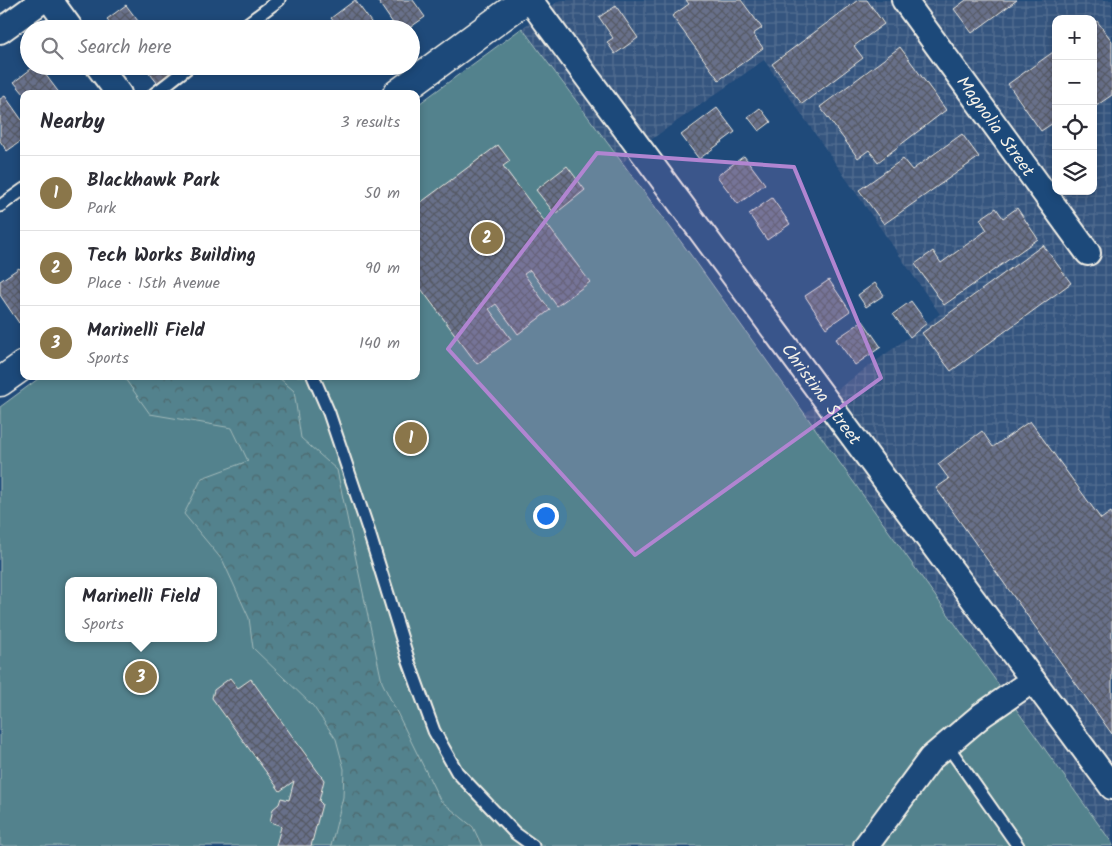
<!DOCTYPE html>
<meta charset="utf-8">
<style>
:root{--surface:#fff;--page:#f7f7f7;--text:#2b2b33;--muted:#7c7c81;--line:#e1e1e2;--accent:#8a764a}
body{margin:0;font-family:Kalam,sans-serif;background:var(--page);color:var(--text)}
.controls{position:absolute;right:15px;top:15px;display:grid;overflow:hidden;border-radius:10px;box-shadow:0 2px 8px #0003}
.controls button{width:45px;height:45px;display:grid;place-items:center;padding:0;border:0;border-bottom:1px solid var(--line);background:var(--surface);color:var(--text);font:25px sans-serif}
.you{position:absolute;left:545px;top:515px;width:18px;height:18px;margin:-12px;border:4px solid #fff;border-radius:50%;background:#1a73e8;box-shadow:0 0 0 8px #1a73e833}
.badge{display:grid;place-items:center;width:32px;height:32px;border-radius:50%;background:var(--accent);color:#fff;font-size:16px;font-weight:700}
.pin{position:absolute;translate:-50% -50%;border:2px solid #fff;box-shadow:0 1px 5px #0006}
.popup{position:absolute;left:65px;top:577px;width:152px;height:65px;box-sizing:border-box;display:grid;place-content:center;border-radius:10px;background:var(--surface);filter:drop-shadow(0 1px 4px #0005);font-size:16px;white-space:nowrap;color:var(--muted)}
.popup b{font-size:19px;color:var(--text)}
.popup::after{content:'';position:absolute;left:50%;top:100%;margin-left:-10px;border:10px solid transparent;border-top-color:var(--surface)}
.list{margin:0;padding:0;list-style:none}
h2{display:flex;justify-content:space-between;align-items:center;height:65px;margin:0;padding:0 20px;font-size:21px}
h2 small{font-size:16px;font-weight:400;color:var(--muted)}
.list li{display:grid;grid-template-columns:32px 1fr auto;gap:15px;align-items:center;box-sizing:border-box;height:75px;padding:0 20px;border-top:1px solid var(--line)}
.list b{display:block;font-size:19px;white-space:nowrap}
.list p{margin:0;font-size:16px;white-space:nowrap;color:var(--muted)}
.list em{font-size:16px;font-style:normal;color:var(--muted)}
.icon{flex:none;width:28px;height:28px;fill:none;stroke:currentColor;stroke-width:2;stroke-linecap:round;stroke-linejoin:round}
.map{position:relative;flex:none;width:1112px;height:846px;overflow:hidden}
.search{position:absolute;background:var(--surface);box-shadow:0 2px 8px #0003;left:20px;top:20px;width:400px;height:55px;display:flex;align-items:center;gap:12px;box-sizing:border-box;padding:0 18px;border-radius:28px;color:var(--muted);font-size:19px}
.panel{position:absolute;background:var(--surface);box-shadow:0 2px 8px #0003;left:20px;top:90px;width:400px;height:290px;border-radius:10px}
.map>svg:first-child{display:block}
.industrial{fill:url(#industrial-grid);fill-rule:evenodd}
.green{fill:#52828d;stroke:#a3baba;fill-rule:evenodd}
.forest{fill:url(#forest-crowns);stroke:#a3baba}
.building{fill:url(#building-cross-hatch);stroke:#f4f1e8}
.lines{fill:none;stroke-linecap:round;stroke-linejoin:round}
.service-casing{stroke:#f4f1e8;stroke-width:15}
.minor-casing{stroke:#f4f1e8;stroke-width:28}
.secondary-casing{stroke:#f4f1e8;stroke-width:31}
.service{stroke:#1f4a7a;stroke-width:11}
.minor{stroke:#1f4a7a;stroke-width:24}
.secondary{stroke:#1f4a7a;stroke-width:28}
.marked{fill:#b185d1;fill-opacity:0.2;stroke:#b185d1;stroke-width:4;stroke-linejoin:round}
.labels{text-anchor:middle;stroke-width:5;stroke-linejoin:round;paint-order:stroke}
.street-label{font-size:18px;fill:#f4f1e8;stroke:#1f4a7a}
</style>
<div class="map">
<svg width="1112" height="846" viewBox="0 0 1112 846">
<defs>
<pattern id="industrial-grid" width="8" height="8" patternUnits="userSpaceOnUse" patternTransform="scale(1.25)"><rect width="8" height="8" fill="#35557f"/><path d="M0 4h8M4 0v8" fill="none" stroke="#536e91"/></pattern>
<pattern id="forest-crowns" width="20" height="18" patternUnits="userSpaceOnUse" patternTransform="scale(1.25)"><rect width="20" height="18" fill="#52828d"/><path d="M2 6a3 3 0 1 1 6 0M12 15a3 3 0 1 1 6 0" fill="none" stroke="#4e686d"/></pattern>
<pattern id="building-cross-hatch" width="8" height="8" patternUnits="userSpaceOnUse" patternTransform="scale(1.25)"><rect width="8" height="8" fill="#686f8a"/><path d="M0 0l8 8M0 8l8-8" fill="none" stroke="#575a65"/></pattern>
</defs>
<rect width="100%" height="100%" fill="#1f4a7a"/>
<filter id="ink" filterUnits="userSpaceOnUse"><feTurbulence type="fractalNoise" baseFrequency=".02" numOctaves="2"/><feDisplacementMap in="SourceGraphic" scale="10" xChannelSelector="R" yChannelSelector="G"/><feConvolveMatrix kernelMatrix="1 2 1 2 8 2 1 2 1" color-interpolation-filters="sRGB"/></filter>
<g filter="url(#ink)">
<path class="industrial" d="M560 0H1112V843L804 414 940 314 764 60 649 141 623 162 696 262 522 28ZM1056 19H1093V191H1056Z"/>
<path class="green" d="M522 28 696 262 1112 843V846H0V407L42 376H416V106ZM68 581H214V638H68Z"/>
<path class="forest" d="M123 376H277L294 391 301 438 337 470 382 682 440 800 473 827 482 846H331L343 797 344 769 336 739 313 706 253 648 249 618 223 561 184 514 202 478 248 461 232 428 150 414Z"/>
<g class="building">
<path d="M355 0 376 29H339L331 18Z"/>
<path d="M377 0H413L425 17 408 29H397Z"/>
<path d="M686 0H741L762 28 753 34 763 48 719 80 672 16 689 4Z"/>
<path d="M858 0H867L884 24 854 46 863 58 802 104 772 64Z"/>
<path d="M966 0H1017L972 33 954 9Z"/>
<path d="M126 5 144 29H115L107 19Z"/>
<path d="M616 6 638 38 615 54 607 42 613 38 599 17Z"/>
<path d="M1097 21 1112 41V95L1093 108V24Z"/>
<path d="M900 47 946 110 878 162 869 150 858 158 820 107Z"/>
<path d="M1056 50V121L1041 131 1008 84Z"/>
<path d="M35 66H39L60 94H24L14 82Z"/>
<path d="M144 66H173L176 70 158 84Z"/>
<path d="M5 96 24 123V139L7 151 0 141V99Z"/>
<path d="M717 108 735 132 699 159 681 135Z"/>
<path d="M760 108 771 122 759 131 748 117Z"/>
<path d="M962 134 979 157 884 224 859 190 903 159 912 170Z"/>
<path d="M498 145 510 161 503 166 590 282 557 306 530 270 524 274 550 310 518 334 496 304 489 309 511 339 477 364 416 282V206Z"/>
<path d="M744 156 765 184 738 204 717 176Z"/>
<path d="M567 166 585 190 555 214 536 190Z"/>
<path d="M772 198 790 224 767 240 749 214Z"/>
<path d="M996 208 1003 218 1017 208 1038 239 944 305 915 264 933 251 941 263 987 230 980 219Z"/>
<path d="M1043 245 1071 283 951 371 922 333Z"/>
<path d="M19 268 24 274V319L19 323 0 295V281Z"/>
<path d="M829 280 850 311 826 328 805 296Z"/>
<path d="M875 283 884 295 866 307 858 295Z"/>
<path d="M911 301 927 323 910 337 893 314Z"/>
<path d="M863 321 881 347 855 365 836 339Z"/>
<path d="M1030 421 1101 519 1111 512 1112 514V734L936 488 949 479 938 464 982 431 993 447Z"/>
<path d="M230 678 238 688 251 679 324 780 319 801 322 804 311 846H276L281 827 279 825 270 822 273 809 279 804 281 798 289 800 294 781 280 791 212 698 214 690Z"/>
</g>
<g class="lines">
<g class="service-casing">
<g id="service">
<path d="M240 29 279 0"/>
<path d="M154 94 190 66"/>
<path d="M0 206 24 189"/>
<path d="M313 376 329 413 367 526 409 662 434 731 457 772 515 833 533 846"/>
<path d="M947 745 1018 846"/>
</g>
</g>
<g class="minor-casing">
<g id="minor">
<path d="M50 0 71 29"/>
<path id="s1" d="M530 0 1112 787"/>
<path id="s2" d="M904 0 1088 253"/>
<path d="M0 31 43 0"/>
<path d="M98 66 119 94"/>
<path d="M866 846 931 758 982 715 1033 680"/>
</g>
</g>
<g class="secondary-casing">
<g id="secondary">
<path d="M397 94 525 0"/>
<path d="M0 382 24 365"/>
</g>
</g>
<use href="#service" class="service"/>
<use href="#minor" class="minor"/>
<use href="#secondary" class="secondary"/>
</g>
</g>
<path class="marked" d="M597 153 794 167 881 378 635 555 448 349Z"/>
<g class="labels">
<g class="street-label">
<text dy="6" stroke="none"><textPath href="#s2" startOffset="156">Magnolia Street</textPath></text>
<text dy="6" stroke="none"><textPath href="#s1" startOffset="490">Christina Street</textPath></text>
</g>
</g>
</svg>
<div class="controls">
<button>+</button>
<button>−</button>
<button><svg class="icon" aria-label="locate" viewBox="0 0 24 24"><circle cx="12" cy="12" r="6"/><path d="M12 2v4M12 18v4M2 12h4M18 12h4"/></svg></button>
<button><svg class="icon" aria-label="layers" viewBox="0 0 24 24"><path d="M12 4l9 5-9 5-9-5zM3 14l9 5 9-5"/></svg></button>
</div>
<div class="you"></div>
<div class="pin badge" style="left:411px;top:438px">1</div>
<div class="pin badge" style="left:487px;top:238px">2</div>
<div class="pin badge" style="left:141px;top:677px">3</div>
<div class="popup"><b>Marinelli Field</b>Sports</div>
<div class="search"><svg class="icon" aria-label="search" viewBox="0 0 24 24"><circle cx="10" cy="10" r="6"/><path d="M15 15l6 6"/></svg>Search here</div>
<section class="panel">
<h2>Nearby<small>3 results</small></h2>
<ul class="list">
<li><span class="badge">1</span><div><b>Blackhawk Park</b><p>Park</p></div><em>50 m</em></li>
<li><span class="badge">2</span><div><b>Tech Works Building</b><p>Place · 15th Avenue</p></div><em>90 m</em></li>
<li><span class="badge">3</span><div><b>Marinelli Field</b><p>Sports</p></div><em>140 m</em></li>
</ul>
</section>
</div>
